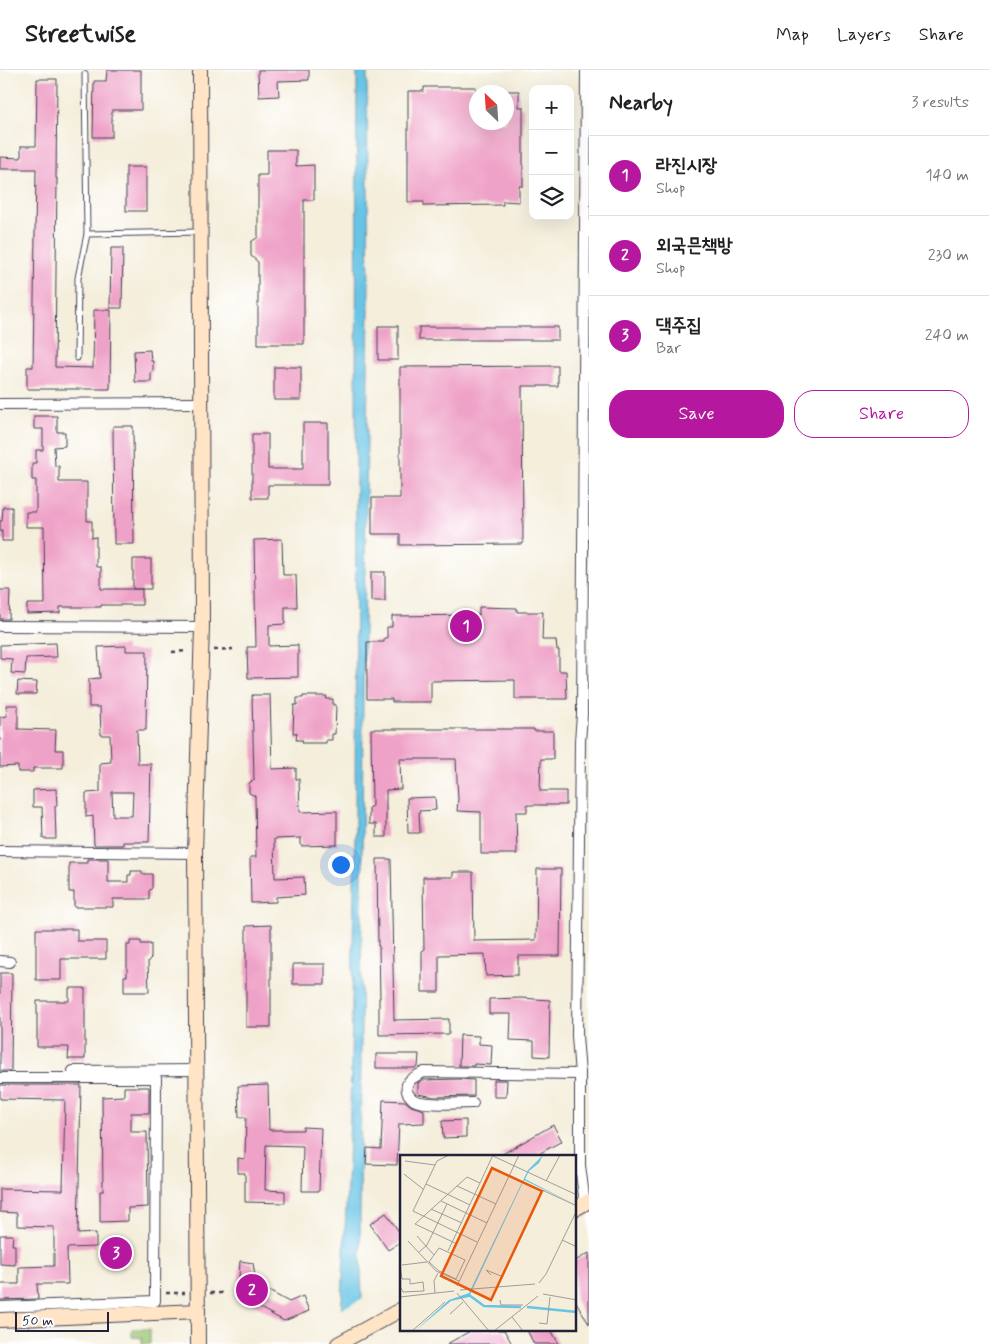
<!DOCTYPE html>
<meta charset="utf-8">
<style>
:root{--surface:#fff;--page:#f6f6f6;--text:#202124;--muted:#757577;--line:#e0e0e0;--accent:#b5179e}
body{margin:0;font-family:Mynerve,"Poor Story",sans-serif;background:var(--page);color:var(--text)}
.controls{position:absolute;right:15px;top:15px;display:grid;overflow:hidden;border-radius:10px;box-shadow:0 5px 20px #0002}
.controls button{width:45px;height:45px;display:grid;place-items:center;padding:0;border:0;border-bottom:1px solid var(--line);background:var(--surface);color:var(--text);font:25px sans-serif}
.compass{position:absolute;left:469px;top:15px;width:45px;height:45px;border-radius:50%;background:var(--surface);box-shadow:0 5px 20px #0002;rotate:335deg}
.scale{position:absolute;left:15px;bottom:12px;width:94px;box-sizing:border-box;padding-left:5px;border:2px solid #22223b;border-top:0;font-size:14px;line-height:18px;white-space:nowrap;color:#22223b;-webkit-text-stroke:4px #fff;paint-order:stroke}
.you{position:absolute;left:340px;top:794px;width:18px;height:18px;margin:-12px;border:4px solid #fff;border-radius:50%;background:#1a73e8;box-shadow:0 0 0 8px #1a73e833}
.badge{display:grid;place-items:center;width:32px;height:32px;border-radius:50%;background:var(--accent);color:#fff;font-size:16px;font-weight:700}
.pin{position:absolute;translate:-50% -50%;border:2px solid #fff;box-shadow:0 1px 5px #0006}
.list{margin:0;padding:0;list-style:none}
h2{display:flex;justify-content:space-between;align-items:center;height:65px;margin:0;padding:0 20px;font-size:21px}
h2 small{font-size:16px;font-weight:400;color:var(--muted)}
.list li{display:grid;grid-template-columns:32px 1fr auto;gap:15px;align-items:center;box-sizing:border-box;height:80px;padding:0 20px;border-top:1px solid var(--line)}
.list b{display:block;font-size:19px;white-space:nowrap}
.list p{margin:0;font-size:16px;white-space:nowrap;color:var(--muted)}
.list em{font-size:16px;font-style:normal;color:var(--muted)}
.actions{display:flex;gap:10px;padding:15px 20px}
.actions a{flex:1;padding:11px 0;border:1px solid var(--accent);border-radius:20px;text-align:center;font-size:18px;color:var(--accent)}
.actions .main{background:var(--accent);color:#fff}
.icon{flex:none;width:28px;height:28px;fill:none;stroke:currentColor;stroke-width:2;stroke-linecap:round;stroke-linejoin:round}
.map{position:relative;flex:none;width:589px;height:1274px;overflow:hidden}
header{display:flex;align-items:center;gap:30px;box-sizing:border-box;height:70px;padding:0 25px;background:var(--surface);border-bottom:1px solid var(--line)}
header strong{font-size:24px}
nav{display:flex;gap:28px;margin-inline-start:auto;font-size:18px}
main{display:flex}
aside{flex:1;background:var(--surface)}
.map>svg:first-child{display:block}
.green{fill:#9bc673;stroke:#5e7457}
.water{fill:#67c4e5;stroke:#447390}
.pier{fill:#f4eedb}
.building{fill:#efa2c7;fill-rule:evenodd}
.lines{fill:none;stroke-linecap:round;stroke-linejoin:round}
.lane-casing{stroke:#424153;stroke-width:7}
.street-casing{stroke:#424153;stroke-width:12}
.secondary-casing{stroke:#424153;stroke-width:16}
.path{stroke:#424153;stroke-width:2.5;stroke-dasharray:4 4;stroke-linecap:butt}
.lane{stroke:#fff;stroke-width:5}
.street{stroke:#fff;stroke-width:10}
.secondary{stroke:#ffe4c6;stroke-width:14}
.inset-river{fill:none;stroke:#67c4e5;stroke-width:2.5}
.inset-road{fill:none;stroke:#a09c9b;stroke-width:1}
.view{fill:#e8590c;fill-opacity:0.15;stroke:#e8590c;stroke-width:2.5}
.inset-edge{fill:none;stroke:#22223b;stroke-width:2.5}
</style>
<header>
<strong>Streetwise</strong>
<nav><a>Map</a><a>Layers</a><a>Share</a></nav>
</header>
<main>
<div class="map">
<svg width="589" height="1274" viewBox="0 0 589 1274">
<rect width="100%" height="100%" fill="#fff"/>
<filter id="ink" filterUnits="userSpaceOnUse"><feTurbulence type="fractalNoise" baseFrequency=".02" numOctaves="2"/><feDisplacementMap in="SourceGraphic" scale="10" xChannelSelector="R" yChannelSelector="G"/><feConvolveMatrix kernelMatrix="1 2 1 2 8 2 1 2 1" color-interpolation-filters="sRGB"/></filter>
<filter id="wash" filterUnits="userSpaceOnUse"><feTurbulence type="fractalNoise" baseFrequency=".0096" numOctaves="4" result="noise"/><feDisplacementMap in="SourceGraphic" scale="20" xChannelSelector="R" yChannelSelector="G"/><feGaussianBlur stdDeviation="1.12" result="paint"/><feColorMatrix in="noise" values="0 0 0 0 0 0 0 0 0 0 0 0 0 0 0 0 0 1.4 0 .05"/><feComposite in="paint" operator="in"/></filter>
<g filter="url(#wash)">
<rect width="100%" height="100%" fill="#f4eedb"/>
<path class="green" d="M132 1259H150V1274H142V1268L132 1267Z"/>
<path class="water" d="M357 0H367L369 237 363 625 360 1151 362 1230 340 1274 350 1047 355 766Z"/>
<path class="pier" d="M364 1228 362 1274H337L339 1240Z"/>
<g id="blocks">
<g class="building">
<path d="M107 0H141V40H112V67H93L94 11H106Z"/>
<path d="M258 0H309V10L278 11 279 26 259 27Z"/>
<path d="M37 9H57L56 108H57L55 297 93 298 94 240H111L110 319H27V297H33L36 99H0V87L21 88V76H36Z"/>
<path d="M424 17H476V52H506V21H519V37H523V116H519V132L503 131V135L424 136V132H408V21H424Z"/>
<path d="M267 80H296V96L314 95V130H304V274H258V192L251 186V172L258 167V105H267Z"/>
<rect x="126" y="97" width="20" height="44"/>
<path d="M111 178H123L122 238H110Z"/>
<rect x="378" y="256" width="20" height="34"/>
<rect x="419" y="257" width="139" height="13"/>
<path d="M150 280 151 291H153V302H151V312H135L134 281Z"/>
<path d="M558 296V316H522L523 474 400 475V464H372V428H400V297Z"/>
<rect x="274" y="297" width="27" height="33"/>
<path d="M34 346H57V362H65V376L54 377 55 396H59V412H87V451H92V468L96 467V497H101V519H133V489H151V519H133H142V535H101V537H60V543L27 544V534H45L44 457H26V442H36V410H32V393H36V380H43V359H34Z"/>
<path d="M303 353H328V415H268V428H252V364H268V399H303Z"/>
<path d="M113 356H133L134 474H114Z"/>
<path d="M3 437H12V471H2V461H0V451H2Z"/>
<path d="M282 469 283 505H296L297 537H285V554L269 555V576L298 575V607L248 608 247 577H256L254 470Z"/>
<rect x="371" y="502" width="14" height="29"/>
<path d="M0 520H10L9 549H0Z"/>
<path d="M479 537 517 538V542H543L542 570H556L557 580H559V601H566L567 629H515V610L431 611V632H392V629H367V572H384V568H387V557H392V546L479 545Z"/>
<path d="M56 573 57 587 26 588 25 604 11 603 12 589 0 588V575Z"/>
<path d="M126 576V581H147L146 660H137L138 694H151L149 772H123V775H94L93 746 86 747V723L100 722V693L111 692 110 665H101L100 637H89V609L100 608 98 577ZM112 722H133L132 746H113Z"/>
<path d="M18 611 37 612 36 624H17Z"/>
<path d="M252 625H270L272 699 296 698V709H299L300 742 337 741V775L301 776V768L274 769 275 808 304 807 305 825 276 827V832L251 833 250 787H256L255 726 249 723V713L254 710Z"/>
<path d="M303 626H327L326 629H333V635H336L335 664H332V670H326V673H302L303 670H296L297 663H293L294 635H297V628H303Z"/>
<path d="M6 635H18V659L56 660 55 680H63V698H33V702H18V696L0 697V647L7 646Z"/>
<path d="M371 659H534V661H553V689H541L540 721H566V735H527V742H516L517 784H481V742L457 741 458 729 456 689H400L401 719 386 720V767H376V754H369V737H372Z"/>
<path d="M56 719 57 736H55L56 769H43L42 737H33V720Z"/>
<path d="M435 727 436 740 419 741 420 763H408L407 728Z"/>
<path d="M87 789H108V812H128V805H131V801H142V804H152V818L149 821V829H113V837H74V822H69V793H87Z"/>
<path d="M377 789H391L394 950 449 949V964L379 965V928H380L379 876H378Z"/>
<path d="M537 799H561L560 886H518V905L486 906 485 884 439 885V922H422V880H424L423 807H453V802H473L474 871 536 870Z"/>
<path d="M271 855V957H246V856Z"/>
<path d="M36 859H77V871H106V889H61V910H36Z"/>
<path d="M130 871H141V874H151V888L148 891 149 922H124V906H127V875H130Z"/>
<rect x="293" y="894" width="32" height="20"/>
<path d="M0 903H12L11 1001H0Z"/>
<path d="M69 918H85V989H68L69 977H37V931H69Z"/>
<path d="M521 928 550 930 549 987 534 986V971L510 970 511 944H489V929Z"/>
<path d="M460 965 479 966V974L492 975 491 995 474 994V996H459Z"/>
<path d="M376 984H419L418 997 416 998H376Z"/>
<path d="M459 1009 474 1010V1026L434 1027 418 1024V1013L423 1010Z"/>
<path d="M494 1010H507L506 1027H494Z"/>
<path d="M0 1015H81L78 1164 96 1163V1177L67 1178 68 1214H37L38 1229 0 1230V1214H19V1197L54 1196V1157L17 1156V1143L0 1142V1119L63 1120 65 1030 0 1029Z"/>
<path d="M268 1015 269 1060H303V1057L321 1058 319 1121H302L303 1076 266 1075 265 1120 285 1121V1133L245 1132V1103H238V1088L245 1089 246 1047H239L238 1016Z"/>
<path d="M124 1017H149V1043H131V1062H147L148 1137 128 1138V1151L100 1152V1121H103L102 1027 124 1026Z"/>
<path d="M383 1030 405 1031 411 1036 424 1040V1053L399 1054 397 1095 366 1094 367 1078 381 1079Z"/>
<path d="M466 1050V1067L443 1068 442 1051Z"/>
<path d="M553 1055 562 1071 535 1086H499Z"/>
<path d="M386 1143 402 1166V1171L388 1180 370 1154Z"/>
<path d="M0 1165H13L12 1175H15V1195L0 1194Z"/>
<path d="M109 1170 125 1171 124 1197 108 1196Z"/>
<path d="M589 1183V1254L575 1230V1191Z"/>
<path d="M240 1191 253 1193 256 1214 289 1232 303 1226 309 1241 284 1251 238 1226Z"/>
<path d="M472 1260H504L512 1274H447Z"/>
<path d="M527 1260H551L559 1274H534Z"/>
</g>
</g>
</g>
<g filter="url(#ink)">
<use href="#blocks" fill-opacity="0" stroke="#424153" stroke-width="1"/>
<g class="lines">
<g class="lane-casing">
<g id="lane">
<path d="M85 4 87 164"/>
<path d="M77 288 78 208 87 164 200 162"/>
</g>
</g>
<g class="street-casing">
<g id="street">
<path d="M0 334 201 333"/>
<path d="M0 556 202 557"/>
<path d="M0 781 195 783"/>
<path d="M0 891 10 892"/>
<path d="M73 1001 197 1000"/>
<path d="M0 1008H156L155 1231 0 1237"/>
<path d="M473 1033C459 1033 425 1036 414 1030 411 1028 407 1023 407 1021 404 1010 417 1006 424 1002L580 1004"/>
<path d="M585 1134 580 1095V1004L577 966 580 671 582 645 586 0"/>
</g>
</g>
<g class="secondary-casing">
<g id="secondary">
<path d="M575 1139 589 1131"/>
<path d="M0 1250 198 1241"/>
<path d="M198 1274 195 783 202 557 200 0"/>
<path d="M338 1274 402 1239"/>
</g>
</g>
<g class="path">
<path d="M214 580 233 579"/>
<path d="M172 582 188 581"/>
<path d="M166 1223H185"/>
<path d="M210 1223H224"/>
</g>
<use href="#lane" class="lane"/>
<use href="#street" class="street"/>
<use href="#secondary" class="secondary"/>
</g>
</g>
<g transform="translate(400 1085)">
<rect width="176" height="176" fill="#f4eedb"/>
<path d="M143 0 139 8 129 16 125 24 176 50 124 25 69 142 51 146 15 176 49 145 69 138 128 15Z" fill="#67c4e5"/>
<path class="inset-river" d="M69 140 84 151 121 152M127 152 177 157"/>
<path class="inset-road" d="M49 0 37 6 13 56 77 87M93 1 177 40M5 6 35 10M4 19 23 34M146 26 160 0M26 29 70 50M57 31 96 49M41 46 87 68M31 54 62 68M17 81 34 100M162 85 177 92M8 86 36 116 59 126M57 89 15 69 67 22 80 28 93 0M39 93 65 105 56 124 39 116 29 107ZM48 96 80 28M19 97 27 90 47 49M0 110 2 124H10V129L23 127 24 136 3 137 0 131M2 110 27 107M91 120 86 115 101 121M139 128 146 119 177 55M57 131 119 0M97 133 142 35 177 51M60 135 135 129M35 138 34 126 38 118M57 138 89 176M143 139 177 145M0 142 54 136M100 145 101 150H123M50 159 63 147M112 162 123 176M139 168 147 169 150 142M12 176 45 147M94 176 138 141"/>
<path class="view" d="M92 13 142 36 91 145 41 121Z"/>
<rect width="176" height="176" class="inset-edge"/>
</g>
</svg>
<div class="controls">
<button>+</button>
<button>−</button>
<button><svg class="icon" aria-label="layers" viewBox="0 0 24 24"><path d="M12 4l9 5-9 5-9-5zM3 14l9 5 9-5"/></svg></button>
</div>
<svg class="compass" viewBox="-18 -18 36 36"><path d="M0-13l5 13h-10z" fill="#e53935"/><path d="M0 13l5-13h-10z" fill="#757577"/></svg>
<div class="scale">50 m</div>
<div class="you"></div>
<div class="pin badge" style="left:466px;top:556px">1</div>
<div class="pin badge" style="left:252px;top:1220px">2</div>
<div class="pin badge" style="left:116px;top:1183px">3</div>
</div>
<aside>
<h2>Nearby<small>3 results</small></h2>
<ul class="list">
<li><span class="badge">1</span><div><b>라진시장</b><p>Shop</p></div><em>140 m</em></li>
<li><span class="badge">2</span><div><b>외국믄책방</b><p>Shop</p></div><em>230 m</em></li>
<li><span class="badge">3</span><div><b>댁주집</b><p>Bar</p></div><em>240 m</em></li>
</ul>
<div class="actions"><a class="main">Save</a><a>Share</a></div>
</aside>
</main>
